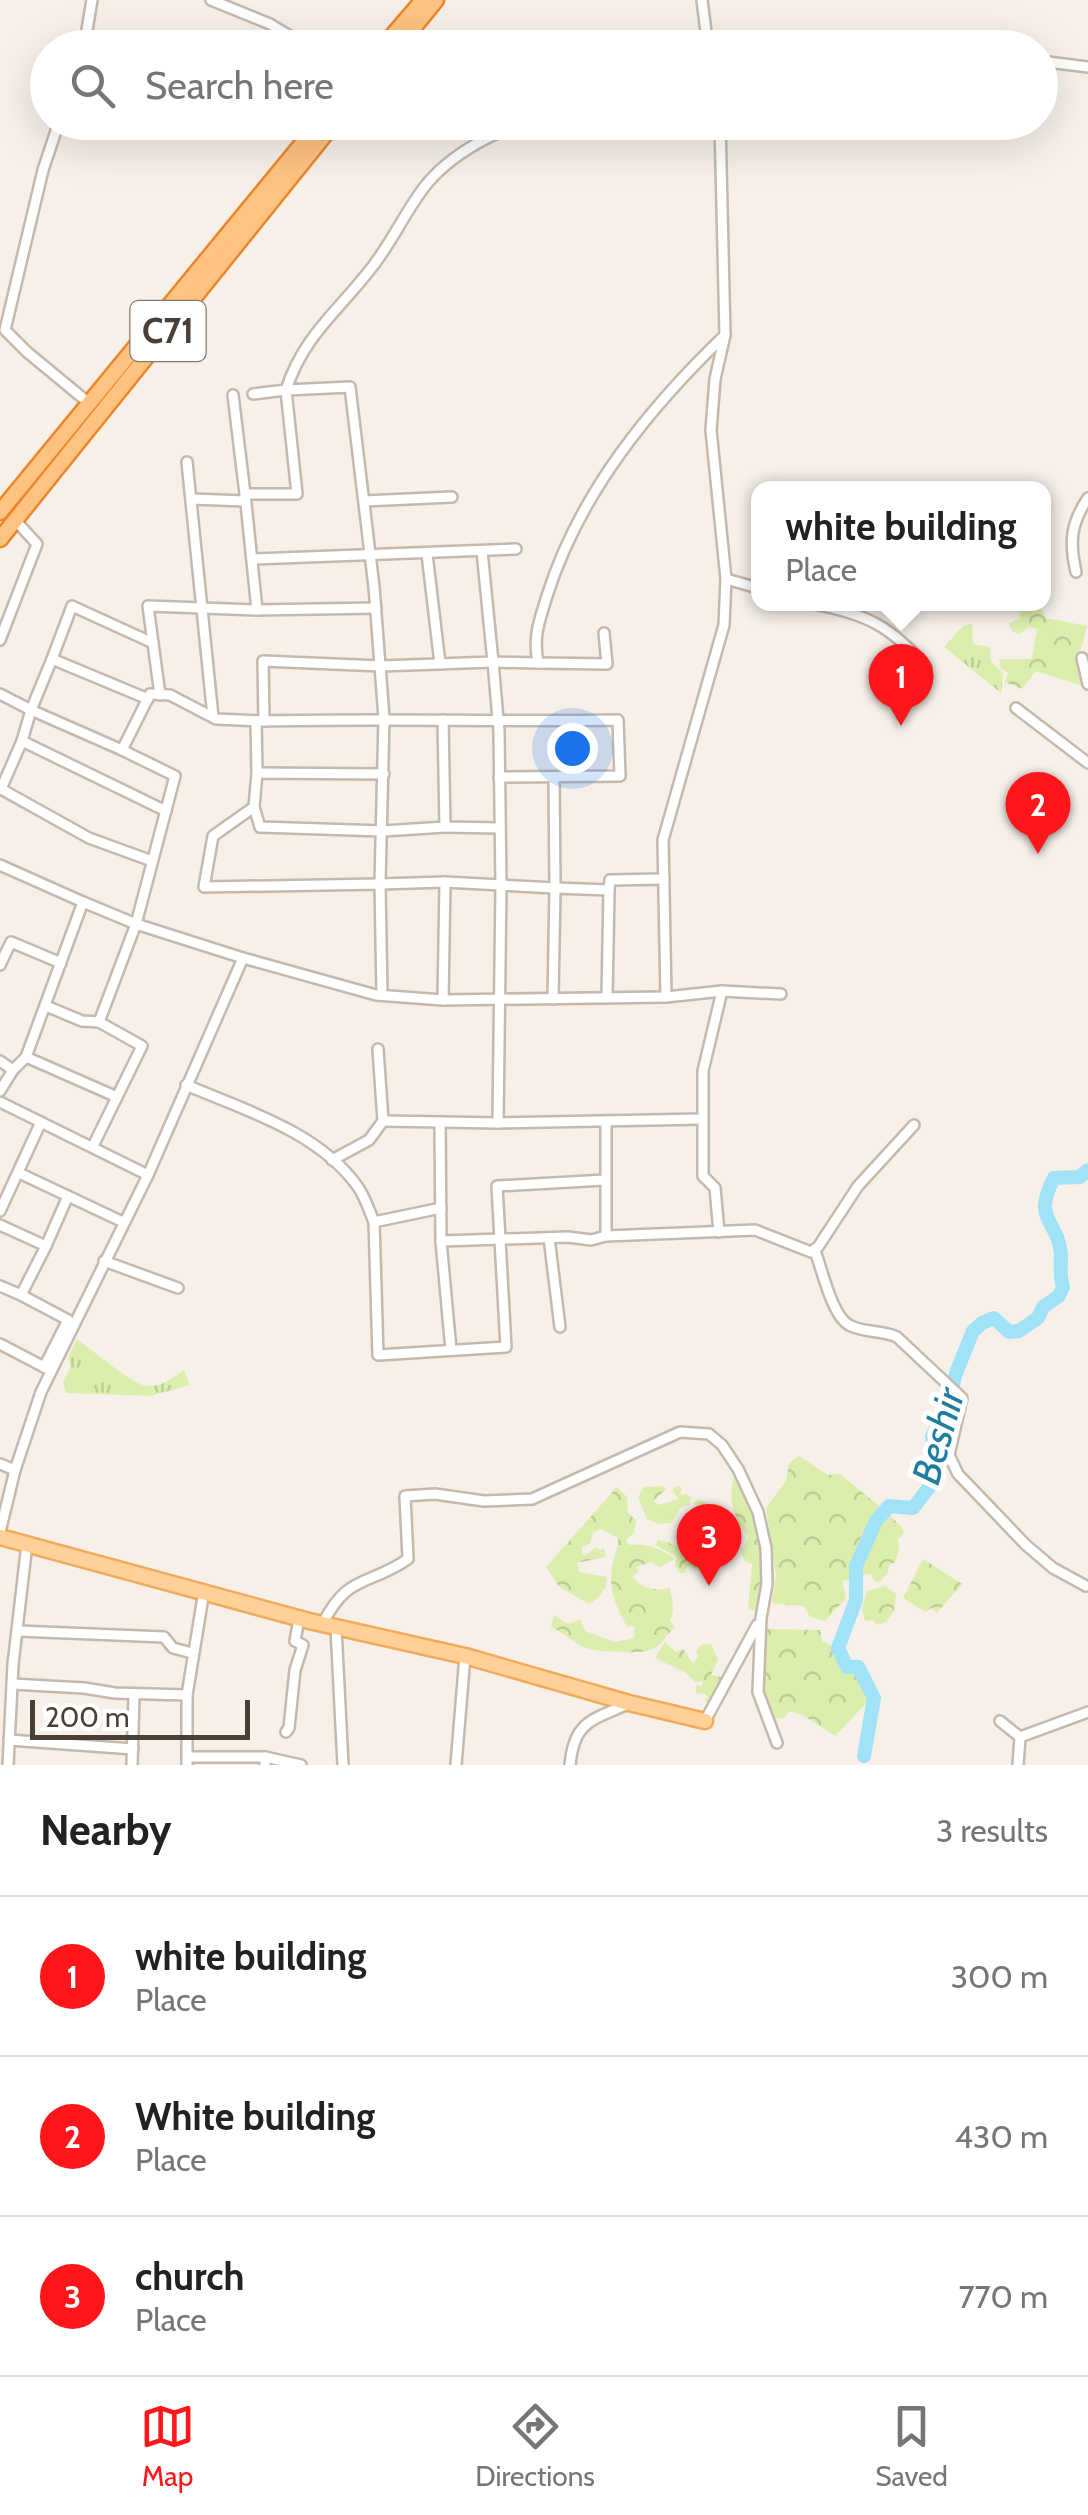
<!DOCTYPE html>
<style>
:root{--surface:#fff;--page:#f2f2f2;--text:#222;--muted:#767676;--line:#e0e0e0;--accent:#ff161a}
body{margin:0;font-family:Cabin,sans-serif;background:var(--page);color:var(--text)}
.scale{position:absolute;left:30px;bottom:25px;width:220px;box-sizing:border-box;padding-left:10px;border:5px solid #4a3f36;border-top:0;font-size:28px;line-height:35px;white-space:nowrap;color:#4a3f36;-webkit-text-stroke:8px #fff;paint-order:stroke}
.you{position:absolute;left:572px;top:748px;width:35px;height:35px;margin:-25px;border:8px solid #fff;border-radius:50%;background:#1a73e8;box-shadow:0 0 0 15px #1a73e833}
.badge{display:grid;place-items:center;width:65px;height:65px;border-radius:50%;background:var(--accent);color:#fff;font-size:32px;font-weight:700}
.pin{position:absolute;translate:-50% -82px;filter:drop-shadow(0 2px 5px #0008)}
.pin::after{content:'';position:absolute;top:52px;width:35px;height:30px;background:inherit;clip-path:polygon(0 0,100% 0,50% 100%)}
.popup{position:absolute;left:751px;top:481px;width:300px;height:130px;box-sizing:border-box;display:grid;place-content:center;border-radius:20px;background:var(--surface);filter:drop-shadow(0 2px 8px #0005);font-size:32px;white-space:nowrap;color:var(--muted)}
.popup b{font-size:38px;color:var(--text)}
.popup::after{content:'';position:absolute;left:50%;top:100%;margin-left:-20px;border:20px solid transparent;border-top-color:var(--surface)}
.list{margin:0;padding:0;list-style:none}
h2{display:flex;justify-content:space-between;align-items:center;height:130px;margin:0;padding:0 40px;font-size:42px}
h2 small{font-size:32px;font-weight:400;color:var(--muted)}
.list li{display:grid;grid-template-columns:65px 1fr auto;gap:30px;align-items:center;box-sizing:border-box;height:160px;padding:0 40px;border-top:2px solid var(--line)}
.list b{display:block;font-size:38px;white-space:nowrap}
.list p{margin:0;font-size:32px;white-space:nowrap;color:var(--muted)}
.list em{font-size:32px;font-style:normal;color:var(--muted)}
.icon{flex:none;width:55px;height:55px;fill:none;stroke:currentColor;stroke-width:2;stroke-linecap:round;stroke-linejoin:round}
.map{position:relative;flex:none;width:1088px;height:1765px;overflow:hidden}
.search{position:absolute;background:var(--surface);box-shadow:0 10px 40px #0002;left:30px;right:30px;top:30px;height:110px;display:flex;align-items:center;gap:25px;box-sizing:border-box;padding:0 35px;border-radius:55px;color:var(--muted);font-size:38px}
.sheet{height:610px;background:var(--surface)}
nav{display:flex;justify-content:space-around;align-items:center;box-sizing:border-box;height:140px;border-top:2px solid var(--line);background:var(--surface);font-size:28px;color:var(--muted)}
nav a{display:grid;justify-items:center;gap:5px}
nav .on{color:var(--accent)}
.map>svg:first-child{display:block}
.grass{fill:url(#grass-tufts)}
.forest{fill:url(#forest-crowns)}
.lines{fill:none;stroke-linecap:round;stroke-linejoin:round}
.river{stroke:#a0e2f8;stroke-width:14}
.minor-casing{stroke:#c5b9ad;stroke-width:14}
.primary-casing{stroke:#f0ab5d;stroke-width:19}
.trunk-casing{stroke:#ed862b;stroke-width:19}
.minor{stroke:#fff;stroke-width:9}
.primary{stroke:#ffd198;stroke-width:14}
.trunk{stroke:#ffc381;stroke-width:14}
.labels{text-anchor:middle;stroke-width:10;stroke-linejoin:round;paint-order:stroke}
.shield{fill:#fff;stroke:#807972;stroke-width:2.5}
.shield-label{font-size:35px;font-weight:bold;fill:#4a3f36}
.water-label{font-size:40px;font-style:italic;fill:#1f7e9f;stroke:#fff}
</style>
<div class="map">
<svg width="1088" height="1765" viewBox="0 0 1088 1765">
<defs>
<pattern id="grass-tufts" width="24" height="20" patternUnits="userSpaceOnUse" patternTransform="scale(2.5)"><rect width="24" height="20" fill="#dbeeae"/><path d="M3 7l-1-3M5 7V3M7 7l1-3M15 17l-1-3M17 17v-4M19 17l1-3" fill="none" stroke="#bdcd96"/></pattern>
<pattern id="forest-crowns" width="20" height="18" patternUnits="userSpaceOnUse" patternTransform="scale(2.5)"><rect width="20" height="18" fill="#dbeeae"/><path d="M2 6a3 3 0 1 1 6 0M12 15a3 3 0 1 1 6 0" fill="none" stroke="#bdcd96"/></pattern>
</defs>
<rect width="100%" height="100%" fill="#f6f0e9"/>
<g class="grass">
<path d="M972 624 973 644 990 647 991 662 1003 673 1001 693 944 647 963 626Z"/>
<path d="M77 1339C91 1349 132 1384 146 1386 160 1388 173 1378 184 1370L190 1385 150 1396 66 1393 63 1382 71 1366 68 1358Z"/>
</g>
<g class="forest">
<path d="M1040 607 1046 618 1087 626 1078 661 1086 687 1036 671 1022 689 1005 682 1008 672 1001 669 999 659H1032L1037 629 1029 627 1019 634 1012 631 1009 623 1020 618 1021 608Z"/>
<path d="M799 1456 828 1475 840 1474 885 1511 874 1521 850 1580H842L846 1598 825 1621 810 1617 804 1606 772 1603 776 1575 766 1508 786 1481 789 1463Z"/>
<path d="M736 1473C765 1527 766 1549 763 1609L754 1611 748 1608 752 1564 745 1562 741 1552 749 1537C733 1520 726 1495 736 1473Z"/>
<path d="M678 1485 682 1489 680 1495 687 1494 691 1498 689 1505 681 1507 671 1523 658 1524 647 1519 638 1497 644 1487 663 1486 666 1489 653 1501 659 1505 679 1499 672 1490Z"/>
<path d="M617 1487 627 1497 628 1513 636 1520 634 1533 626 1540 629 1545C644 1543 663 1549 675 1559L660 1567 651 1562 637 1567 638 1571 633 1577C641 1589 655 1591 669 1588 673 1600 675 1609 670 1621L675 1627C667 1634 661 1646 651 1650 642 1654 596 1652 586 1648 574 1643 564 1633 551 1627L554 1615 568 1624 580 1619 585 1631 615 1642 634 1638 635 1626 627 1627C615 1603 607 1590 613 1562 615 1552 619 1548 618 1538L601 1529 593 1533 590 1544 582 1547V1554L586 1555 596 1547 600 1550 604 1548 606 1557 577 1563 579 1572 607 1577C607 1588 599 1599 589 1604L559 1587 546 1567Z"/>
<path d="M698 1499 732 1516 733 1531 724 1551 715 1553 702 1570 687 1566 684 1573H680L675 1566 676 1557 656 1545 658 1540C671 1541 683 1552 695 1551L709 1522 706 1511 699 1512 697 1505 693 1504Z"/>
<path d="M886 1513 900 1525 904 1533 898 1540 899 1551 895 1562 889 1565 888 1573 880 1582 874 1581 871 1574 856 1576 875 1528Z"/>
<path d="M923 1559 962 1584 937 1613 932 1608 925 1612 903 1598Z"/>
<path d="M885 1586 896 1594 894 1611 886 1622 877 1625 873 1620 865 1621 862 1609 867 1591Z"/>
<path d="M766 1629 820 1630 822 1641 837 1649 846 1668 857 1669 872 1697 835 1736 804 1716 790 1711 784 1718H774L761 1688Z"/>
<path d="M665 1642 676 1652 683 1649 693 1663 698 1657 696 1651 702 1644H711L718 1659 711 1675 725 1678 708 1708 705 1699 709 1698 704 1693 696 1694V1685L702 1686 703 1681 695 1682 686 1673 655 1658Z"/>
</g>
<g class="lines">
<path class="river" d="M864 1756 874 1698 858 1667H847L838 1648 856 1600V1566L876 1521 889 1506 913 1508 931 1485 938 1466 932 1437 949 1400 956 1373 973 1331 982 1323 994 1318 1009 1332 1019 1331 1038 1318 1043 1307 1059 1296 1063 1287C1059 1274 1061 1268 1061 1255 1059 1220 1031 1221 1054 1178L1080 1177 1088 1170"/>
<g class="minor-casing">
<g id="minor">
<path d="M211 0 270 24 310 48"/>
<path d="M702 0 708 48"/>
<path d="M84 48 92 0"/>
<path d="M1040 61 1088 67"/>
<path d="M59 122 43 170 5 330 27 352 90 404"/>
<path d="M720 122 725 335 715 379 711 430 726 579 724 625 663 840 666 997 722 991 781 994"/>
<path d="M253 394 286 390C303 337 337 312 369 271 389 247 402 218 420 193 443 159 489 133 528 122"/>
<path d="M233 395 245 494"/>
<path d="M187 462 213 717"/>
<path d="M191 499 245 501"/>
<path d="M364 501 452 497"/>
<path d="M482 551 493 662 381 666 263 661 264 721C382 718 500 722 618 720L620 776 499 777"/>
<path d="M427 554 440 664"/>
<path d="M252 559 516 549"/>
<path d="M1076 572C1069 542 1071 523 1088 498"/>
<path d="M726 579 758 588"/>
<path d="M814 604C866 614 891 626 926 667"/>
<path d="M257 610 376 608"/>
<path d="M0 640 37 544 15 520"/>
<path d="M1082 658 1088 684"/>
<path d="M52 659 31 710 122 750"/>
<path d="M538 663 607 664 604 633"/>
<path d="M0 694 31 710 22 741 166 811"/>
<path d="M160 695 148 606 257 610 245 494H297L286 390 350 387 374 587 384 718 380 884 445 882"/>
<path d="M148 699 52 659 72 606 153 643"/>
<path d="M1016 708 1088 763"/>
<path d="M443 720 445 827 500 828"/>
<path d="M256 721 257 773"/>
<path d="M22 741 1 789 89 838 152 861"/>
<path d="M254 807 260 827 383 831 445 827"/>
<path d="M0 865 83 902 26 1057 13 1070"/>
<path d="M83 902 136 924 99 1022 142 1046 93 1146"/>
<path d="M243 958 136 924 175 776 122 750 150 694 170 695 216 719 264 721"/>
<path d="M0 965 11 942 61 963"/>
<path d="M382 995 380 884 204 887 213 836 254 807 257 773 384 774"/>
<path d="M666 997 443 1000 445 882 501 885 499 731 493 662 538 663C533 636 539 622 547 596 579 494 649 408 725 335"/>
<path d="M607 998 609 890"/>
<path d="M553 999 555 888 609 890 610 880 664 879"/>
<path d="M46 1006 82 1021 99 1022"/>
<path d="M26 1057 117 1097"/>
<path d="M0 1061 13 1070 0 1091"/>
<path d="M186 1085C245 1110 319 1132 358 1187 365 1197 369 1210 374 1222L441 1208"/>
<path d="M0 1102 148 1175"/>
<path d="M383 1121 498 1123 702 1119"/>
<path d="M440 1122 441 1241 568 1237 591 1240 606 1236 755 1230 811 1252 818 1247 858 1186 914 1125"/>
<path d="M498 1123 501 885 555 888 554 777"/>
<path d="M332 1160 369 1140 383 1121 378 1049"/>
<path d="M19 1173 123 1222"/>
<path d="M0 1211 41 1122"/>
<path d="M374 1222 378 1355 506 1347 497 1186 605 1180"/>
<path d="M0 1225 46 1246 21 1295 68 1320 44 1367 50 1370"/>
<path d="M719 1232 715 1188 703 1176V1071L722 991"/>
<path d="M606 1236V1121"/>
<path d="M549 1238 560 1327"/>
<path d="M441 1241 451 1350"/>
<path d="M46 1246 68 1196"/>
<path d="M815 1251C822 1269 832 1316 849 1325 863 1333 882 1330 897 1337L962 1398 949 1455 958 1474 1026 1545 1053 1568 1086 1586"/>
<path d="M104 1261 178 1288"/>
<path d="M0 1286 21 1295"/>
<path d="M0 1344 44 1367"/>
<path d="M0 1464 15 1470"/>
<path d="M0 1532 15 1470 41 1392 148 1175 243 958 376 995 443 1000"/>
<path d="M322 1625C348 1573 367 1587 408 1559L405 1496 435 1494 484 1501 532 1499 680 1432 709 1434 722 1445 738 1469 758 1512 766 1548 767 1584 761 1618 758 1692 777 1743"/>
<path d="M336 1628 343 1765"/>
<path d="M18 1631 164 1637 173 1648 192 1653"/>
<path d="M12 1684 84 1688 115 1693 187 1695"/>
<path d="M705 1721 757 1625"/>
<path d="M1000 1721 1020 1737 1088 1712"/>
<path d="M286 1732 289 1728 295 1670 303 1645 295 1641 299 1619"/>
<path d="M9 1740 133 1749"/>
<path d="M188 1757H265"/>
<path d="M8 1765 13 1664 27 1544"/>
<path d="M132 1765 134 1694"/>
<path d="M187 1765V1695L204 1591"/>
<path d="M265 1765V1757L301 1765"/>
<path d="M456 1765 465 1656"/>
<path d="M570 1765C574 1721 592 1720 628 1704"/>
<path d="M1018 1765 1020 1737"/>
</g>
</g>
<g class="primary-casing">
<path id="primary" d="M0 1537 309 1621 465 1656 629 1703 705 1721"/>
</g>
<g class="trunk-casing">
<g id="trunk">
<path d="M382 48 423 0"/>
<path d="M397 48 436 0"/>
<path d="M0 512 320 122"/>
<path d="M0 539 335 122"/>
</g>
</g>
<use href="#minor" class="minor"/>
<use href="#primary" class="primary"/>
<use href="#trunk" class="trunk"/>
</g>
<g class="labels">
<rect class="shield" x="130.5" y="301" width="75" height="60" rx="8"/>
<g class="shield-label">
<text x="168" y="343">C71</text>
</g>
<g class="water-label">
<text transform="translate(938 1436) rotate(-74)" y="14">Beshir</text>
</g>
</g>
</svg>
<div class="scale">200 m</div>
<div class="you"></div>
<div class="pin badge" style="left:901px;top:726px">1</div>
<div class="popup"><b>white building</b>Place</div>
<div class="pin badge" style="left:1038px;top:854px">2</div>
<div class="pin badge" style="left:709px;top:1586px">3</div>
<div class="search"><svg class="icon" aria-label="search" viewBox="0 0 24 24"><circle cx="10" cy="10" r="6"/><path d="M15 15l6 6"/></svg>Search here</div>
</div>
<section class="sheet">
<h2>Nearby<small>3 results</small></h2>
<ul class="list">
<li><span class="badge">1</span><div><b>white building</b><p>Place</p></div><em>300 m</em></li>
<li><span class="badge">2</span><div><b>White building</b><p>Place</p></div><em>430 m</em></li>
<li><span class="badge">3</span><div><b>church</b><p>Place</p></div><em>770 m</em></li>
</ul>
</section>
<nav>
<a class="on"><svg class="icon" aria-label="map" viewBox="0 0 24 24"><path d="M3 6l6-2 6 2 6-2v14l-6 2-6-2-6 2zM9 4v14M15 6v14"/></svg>Map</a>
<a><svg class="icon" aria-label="directions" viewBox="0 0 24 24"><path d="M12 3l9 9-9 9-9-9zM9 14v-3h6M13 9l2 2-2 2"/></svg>Directions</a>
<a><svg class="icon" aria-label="saved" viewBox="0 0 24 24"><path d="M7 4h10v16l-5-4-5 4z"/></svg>Saved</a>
</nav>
